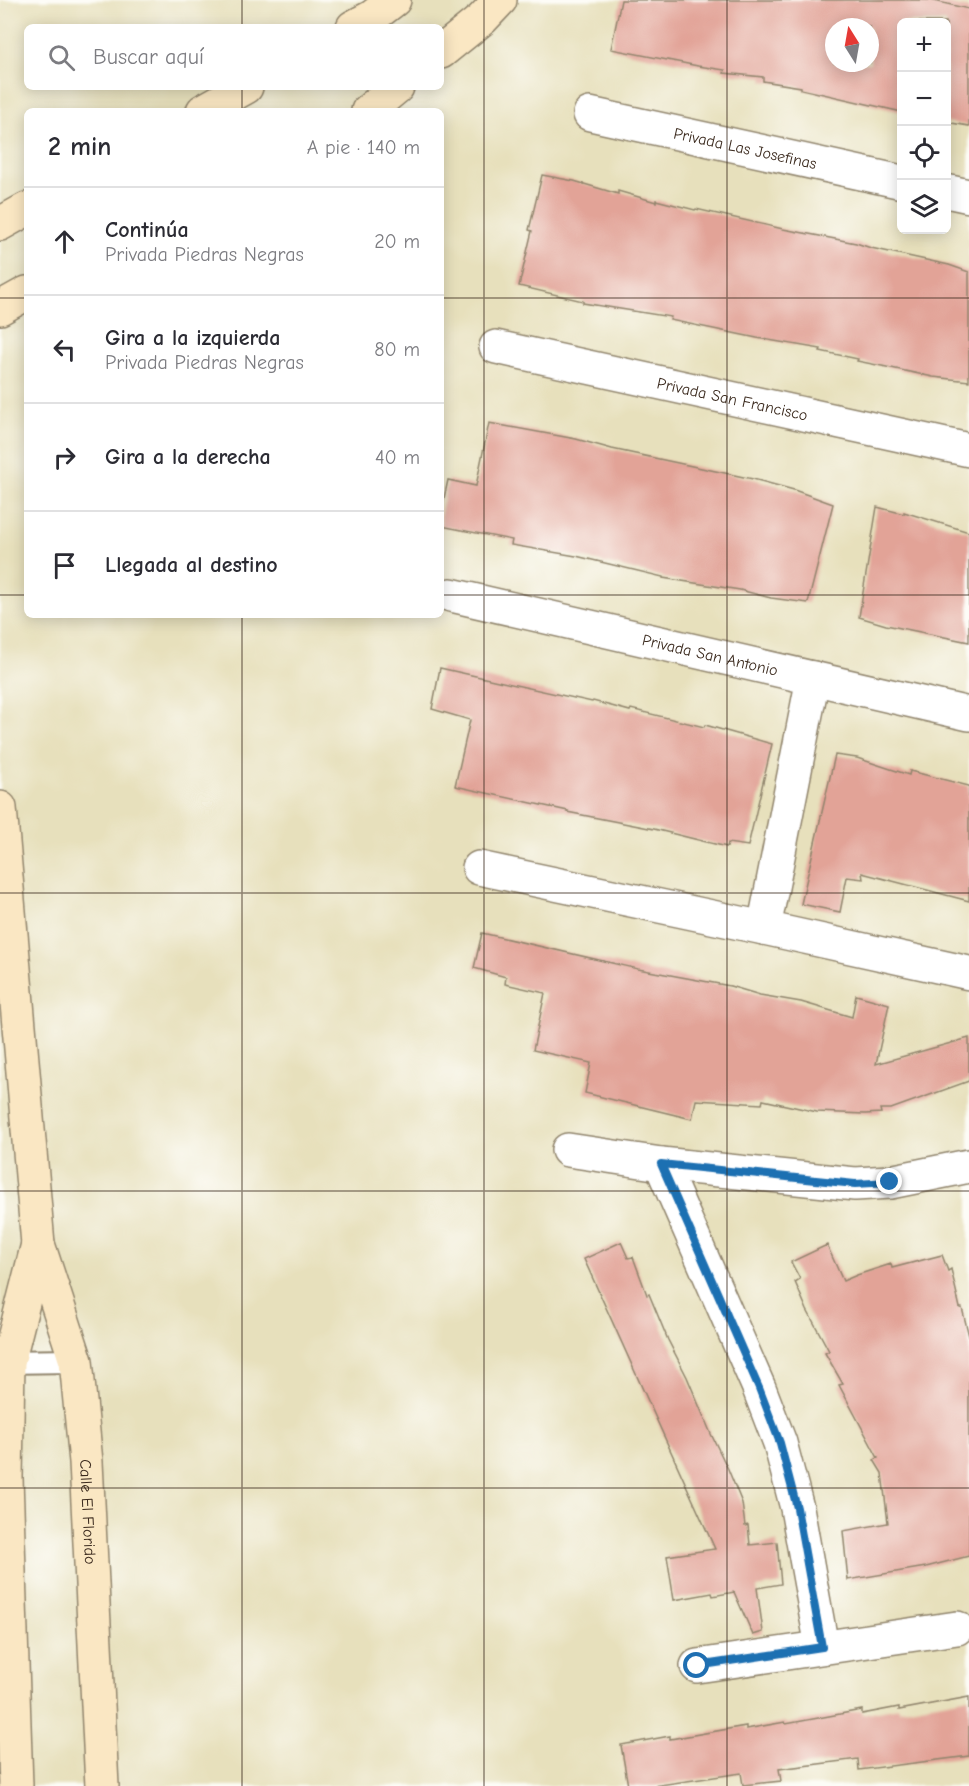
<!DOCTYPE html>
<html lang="es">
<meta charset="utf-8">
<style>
:root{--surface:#fff;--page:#f7f7f7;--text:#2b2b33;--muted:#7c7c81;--line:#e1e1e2}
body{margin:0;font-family:"Comic Neue",sans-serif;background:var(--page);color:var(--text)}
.controls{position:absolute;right:18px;top:18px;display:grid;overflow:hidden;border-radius:9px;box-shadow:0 3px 15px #0003}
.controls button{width:54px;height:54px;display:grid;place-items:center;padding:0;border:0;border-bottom:2px solid var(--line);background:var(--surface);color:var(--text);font:30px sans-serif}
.compass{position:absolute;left:825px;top:18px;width:54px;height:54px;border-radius:50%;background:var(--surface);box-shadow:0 3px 15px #0003;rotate:349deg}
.stop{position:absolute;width:18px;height:18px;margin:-14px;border:4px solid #1f6fb2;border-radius:50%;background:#fff}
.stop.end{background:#1f6fb2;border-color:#fff;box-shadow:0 2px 6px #0008}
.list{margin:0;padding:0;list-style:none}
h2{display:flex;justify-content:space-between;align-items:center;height:78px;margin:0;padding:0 24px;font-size:26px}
h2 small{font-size:20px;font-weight:400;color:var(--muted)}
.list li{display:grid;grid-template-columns:39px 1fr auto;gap:18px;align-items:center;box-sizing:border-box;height:108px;padding:0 24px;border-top:2px solid var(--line)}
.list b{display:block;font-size:22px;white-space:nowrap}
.list p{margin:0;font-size:20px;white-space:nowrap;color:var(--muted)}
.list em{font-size:20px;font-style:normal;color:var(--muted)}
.icon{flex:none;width:33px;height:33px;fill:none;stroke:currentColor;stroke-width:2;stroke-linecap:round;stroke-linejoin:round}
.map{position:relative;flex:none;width:969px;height:1786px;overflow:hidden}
.search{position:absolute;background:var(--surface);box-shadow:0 3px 15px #0003;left:24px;top:24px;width:420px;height:66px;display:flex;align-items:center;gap:15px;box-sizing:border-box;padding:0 21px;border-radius:9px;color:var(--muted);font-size:22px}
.panel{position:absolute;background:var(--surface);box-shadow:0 3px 15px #0003;left:24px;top:108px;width:420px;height:510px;border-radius:9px}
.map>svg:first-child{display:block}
.building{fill:#e2a397;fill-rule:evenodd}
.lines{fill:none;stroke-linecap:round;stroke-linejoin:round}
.lane-casing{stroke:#91856d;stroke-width:26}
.street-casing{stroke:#91856d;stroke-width:36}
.secondary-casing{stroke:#91856d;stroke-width:36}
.lane{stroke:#fff;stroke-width:22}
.street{stroke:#fff;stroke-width:33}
.secondary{stroke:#fae7c3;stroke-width:33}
.route{stroke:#1f6fb2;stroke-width:8}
.grid{fill:none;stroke:#3b2a1e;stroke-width:1.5;stroke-opacity:0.55}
.labels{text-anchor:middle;stroke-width:6;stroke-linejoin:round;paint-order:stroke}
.street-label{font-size:16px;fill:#3b2a1e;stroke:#fdfcf7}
</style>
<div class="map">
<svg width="969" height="1786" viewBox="0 0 969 1786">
<rect width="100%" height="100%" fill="#fdfcf7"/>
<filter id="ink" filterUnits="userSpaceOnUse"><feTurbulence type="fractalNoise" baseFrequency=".0167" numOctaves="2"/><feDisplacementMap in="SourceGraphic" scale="12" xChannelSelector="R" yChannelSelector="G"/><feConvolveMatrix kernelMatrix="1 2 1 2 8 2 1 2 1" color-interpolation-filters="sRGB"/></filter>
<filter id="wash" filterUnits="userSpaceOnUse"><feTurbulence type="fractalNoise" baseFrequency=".008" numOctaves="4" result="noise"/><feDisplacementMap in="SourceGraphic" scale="24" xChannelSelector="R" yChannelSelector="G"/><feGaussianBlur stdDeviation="1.35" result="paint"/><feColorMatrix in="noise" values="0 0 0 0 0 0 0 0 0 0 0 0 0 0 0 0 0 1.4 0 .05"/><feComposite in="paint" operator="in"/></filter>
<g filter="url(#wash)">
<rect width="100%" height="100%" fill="#e7e0bc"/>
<g id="blocks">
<g class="building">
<path d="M621 0H930L969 9V126L946 122V22H902V112L801 89V87L763 81V77L724 73 725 70 698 66 611 49ZM834 27H870V63H834Z"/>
<path d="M542 175 574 181 618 194V191L656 202V200L695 210 696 209 783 229 856 243 871 248 949 265 969 272V381L933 377 882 366 857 361 858 359 820 351 821 349 757 338 670 320 671 317 583 303V301L519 286 532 231 529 230Z"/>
<path d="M489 423 576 439 612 449 753 479 794 490 833 504 808 603 771 598 740 590 663 578V577L576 556 511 545 512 540 441 526V512L448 480 476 486Z"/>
<path d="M877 507 904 514V512L969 532V642L886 625 859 617Z"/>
<path d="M440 668 592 702 593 701 630 711 631 709 704 727 705 725 772 744 748 846 728 843 727 847 654 829 567 812 568 811 455 786 470 720 432 709Z"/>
<path d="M835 755 857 758 909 775 910 771 969 786V901L862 873 863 879 847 877 840 912 801 904Z"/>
<path d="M482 933 638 969 730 986 760 995 801 1002 852 1017 856 995 889 1004 876 1064 969 1038V1081L891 1109H880L881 1113 865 1114 817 1112 763 1100 762 1104 696 1100 692 1119 585 1093 591 1063 533 1050 545 993 505 984 506 977 474 968Z"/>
<path d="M621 1242 628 1258 633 1257 647 1295 649 1294 668 1340 687 1377 711 1434 728 1469 742 1503 745 1526 748 1525 750 1545 777 1542 781 1584 757 1588 763 1632 753 1635 734 1592 713 1596 712 1593 674 1600 667 1556 715 1549 584 1259Z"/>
<path d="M827 1245 843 1281 857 1275 891 1264 892 1268 942 1255 948 1271 951 1269 960 1308H962L969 1336V1556L926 1567 848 1580 843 1531 888 1523 882 1473 874 1460 878 1458 839 1385 843 1384 825 1353 829 1351 807 1310 795 1282 800 1279 791 1262Z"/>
<path d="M969 1697V1756L859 1770 858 1759 779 1769 781 1781 743 1785 741 1773 653 1786H628L621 1745 670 1736V1739L746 1726V1729L785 1722 786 1724 862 1710V1714L899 1707V1710Z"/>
</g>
</g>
</g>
<g filter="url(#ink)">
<use href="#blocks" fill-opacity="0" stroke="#91856d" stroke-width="1.5"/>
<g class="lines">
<g class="lane-casing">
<path id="lane" d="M0 1362 76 1361"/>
</g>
<g class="street-casing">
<g id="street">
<path id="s1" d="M590 114 902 182"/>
<path d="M946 191 969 196"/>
<path id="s2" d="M496 347 969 450"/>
<path id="s3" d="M451 595 969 714"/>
<path d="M479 868 764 928 969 973"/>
<path d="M764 928 813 678"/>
<path d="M568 1150 661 1164 855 1184 890 1182 969 1166"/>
<path d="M661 1164 759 1388 780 1443 797 1508 822 1647"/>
<path d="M697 1666 957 1628"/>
</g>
</g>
<g class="secondary-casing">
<g id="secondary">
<path d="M353 27 372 17 394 0"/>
<path d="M441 52 482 19 500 0"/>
<path d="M203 111 246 87"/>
<path d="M368 111 397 87"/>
<path d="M0 224 27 209"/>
<path d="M0 308 27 293"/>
<path id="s4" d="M0 808 38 1244 76 1361 86 1462 102 1786"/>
<path d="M16 1786 6 1478 8 1362 38 1244"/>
</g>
</g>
<use href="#lane" class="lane"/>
<use href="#street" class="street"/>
<use href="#secondary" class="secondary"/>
</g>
</g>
<g class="lines" filter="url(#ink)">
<path class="route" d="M697 1666 822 1647 797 1508 780 1443 759 1388 661 1164 855 1184 890 1182"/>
</g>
<path class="grid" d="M242 0V27M484 0V1786M727 0V1786M242 87V111M0 298H27M441 298H969M0 595H27M441 595H969M242 615V1786M0 893H969M0 1191H969M0 1488H969"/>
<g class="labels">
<g class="street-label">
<text dy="6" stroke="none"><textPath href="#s1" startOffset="159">Privada Las Josefinas</textPath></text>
<text dy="6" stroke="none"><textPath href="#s2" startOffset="242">Privada San Francisco</textPath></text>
<text dy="6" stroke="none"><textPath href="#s3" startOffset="266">Privada San Antonio</textPath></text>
<text dy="6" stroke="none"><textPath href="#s4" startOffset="712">Calle El Florido</textPath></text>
</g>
</g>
</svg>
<div class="controls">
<button>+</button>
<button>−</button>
<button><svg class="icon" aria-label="locate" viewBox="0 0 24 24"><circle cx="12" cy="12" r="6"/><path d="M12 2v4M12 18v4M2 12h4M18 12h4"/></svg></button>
<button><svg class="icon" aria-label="layers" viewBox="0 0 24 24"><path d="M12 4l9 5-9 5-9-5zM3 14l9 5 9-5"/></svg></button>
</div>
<svg class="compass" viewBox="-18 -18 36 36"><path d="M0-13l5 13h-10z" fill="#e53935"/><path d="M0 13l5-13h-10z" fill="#7c7c81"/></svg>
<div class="stop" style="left:697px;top:1666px"></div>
<div class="stop end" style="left:890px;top:1182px"></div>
<div class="search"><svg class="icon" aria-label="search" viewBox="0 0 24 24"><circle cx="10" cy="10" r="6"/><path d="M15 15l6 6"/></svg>Buscar aquí</div>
<section class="panel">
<h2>2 min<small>A pie · 140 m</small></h2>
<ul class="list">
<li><svg class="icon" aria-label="ahead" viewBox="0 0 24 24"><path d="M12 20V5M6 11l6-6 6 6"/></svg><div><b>Continúa</b><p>Privada Piedras Negras</p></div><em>20 m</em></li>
<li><svg class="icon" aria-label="left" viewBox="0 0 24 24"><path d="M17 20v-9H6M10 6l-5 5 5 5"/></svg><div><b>Gira a la izquierda</b><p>Privada Piedras Negras</p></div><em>80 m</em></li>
<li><svg class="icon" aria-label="right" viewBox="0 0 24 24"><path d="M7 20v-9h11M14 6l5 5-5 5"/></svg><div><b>Gira a la derecha</b></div><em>40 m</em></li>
<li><svg class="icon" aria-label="arrive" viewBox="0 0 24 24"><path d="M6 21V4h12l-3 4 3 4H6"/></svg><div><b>Llegada al destino</b></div></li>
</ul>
</section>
</div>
